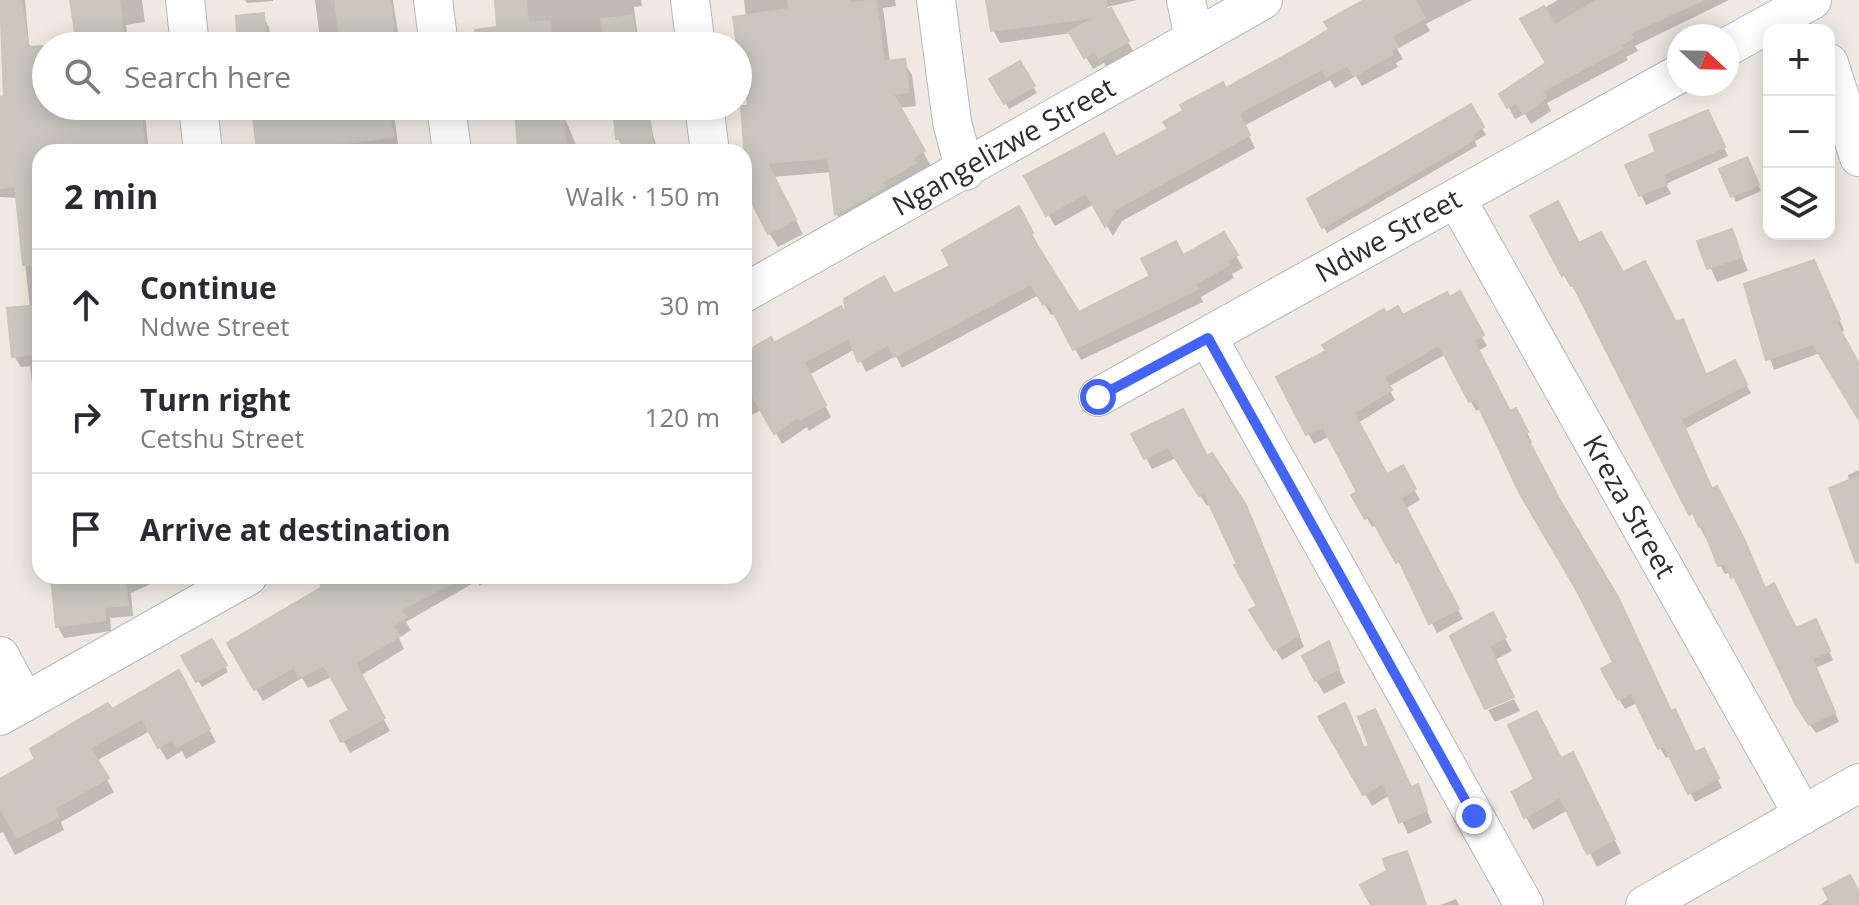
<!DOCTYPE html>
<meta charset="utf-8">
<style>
:root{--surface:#fff;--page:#f7f7f7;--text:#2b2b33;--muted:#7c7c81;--line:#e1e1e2}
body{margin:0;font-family:"Open Sans",sans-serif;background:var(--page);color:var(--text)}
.controls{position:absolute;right:24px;top:24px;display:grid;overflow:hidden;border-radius:16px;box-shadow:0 4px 20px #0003}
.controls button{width:72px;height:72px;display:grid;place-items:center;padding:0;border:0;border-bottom:2px solid var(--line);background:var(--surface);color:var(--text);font:40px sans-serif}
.compass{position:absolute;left:1667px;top:24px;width:72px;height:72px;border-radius:50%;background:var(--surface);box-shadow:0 4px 20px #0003;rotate:112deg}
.stop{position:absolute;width:24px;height:24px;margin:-18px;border:6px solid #4264fb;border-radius:50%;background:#fff}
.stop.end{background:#4264fb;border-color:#fff;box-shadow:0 2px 8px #0008}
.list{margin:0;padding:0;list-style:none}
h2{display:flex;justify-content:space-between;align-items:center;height:104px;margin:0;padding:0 32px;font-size:34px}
h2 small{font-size:26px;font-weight:400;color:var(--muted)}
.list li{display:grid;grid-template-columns:52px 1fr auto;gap:24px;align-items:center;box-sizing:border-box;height:112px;padding:0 32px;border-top:2px solid var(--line)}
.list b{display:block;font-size:30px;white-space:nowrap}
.list p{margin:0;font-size:26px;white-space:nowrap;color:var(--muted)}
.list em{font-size:26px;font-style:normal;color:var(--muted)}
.icon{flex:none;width:44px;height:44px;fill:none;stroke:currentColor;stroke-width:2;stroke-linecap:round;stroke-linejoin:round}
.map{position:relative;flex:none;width:1859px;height:905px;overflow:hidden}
.search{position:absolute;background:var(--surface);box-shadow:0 4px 20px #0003;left:32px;top:32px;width:720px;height:88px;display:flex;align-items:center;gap:20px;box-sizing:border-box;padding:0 28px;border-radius:44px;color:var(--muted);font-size:30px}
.panel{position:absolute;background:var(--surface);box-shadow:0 4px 20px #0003;left:32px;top:144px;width:720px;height:440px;border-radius:24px}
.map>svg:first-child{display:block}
.shadow{fill:#0003}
.building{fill:#cbc7bf;stroke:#cbc5ba;stroke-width:2}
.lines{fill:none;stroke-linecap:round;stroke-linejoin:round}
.street-casing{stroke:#b4b7c1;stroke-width:40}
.street{stroke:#fff;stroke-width:38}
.route{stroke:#4264fb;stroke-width:10}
.labels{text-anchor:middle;stroke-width:6;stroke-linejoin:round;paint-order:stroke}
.street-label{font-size:28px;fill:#2e2e2e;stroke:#fff}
</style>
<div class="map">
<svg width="1859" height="905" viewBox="0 0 1859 905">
<rect width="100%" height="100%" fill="#efe9e1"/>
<g class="shadow">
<path d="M0 0H25L29 44 32 49 46 47V106H144L149 152H40V420L35 410 30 366 21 367 14 356 30 308 18 198 0 197V99L7 98Z"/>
<path d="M72 0H142L145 22 126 25 129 46H58L79 44Z"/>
<path d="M245 0H273V1L247 3Z"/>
<path d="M315 0H393L400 46H321Z"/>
<path d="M497 0H641L642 6 634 7 639 46H496L501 44Z"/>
<path d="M744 0H895L896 6 883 8 890 62 903 61 912 75 916 106 899 108 931 166 845 229 837 215 832 172 773 177 803 234 778 247 769 233 750 113 746 58 739 46 746 17Z"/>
<path d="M990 0H1137L1107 7 1135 54 1108 70 1104 63 1093 69 1072 33 1000 43 993 30Z"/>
<path d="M1368 0H1472L1426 24 1430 31 1397 49 1403 59 1396 63 1398 67 1362 86 1356 76 1335 88 1330 80 1244 126 1255 148 1122 221 1113 236 1094 204 1055 226 1027 177 1116 159 1170 130 1225 91 1331 30Z"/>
<path d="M1558 0H1729L1635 46 1638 51 1626 57 1628 60 1547 103 1551 111 1531 124 1525 114 1515 119 1502 95 1549 64 1523 20Z"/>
<path d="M262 15 269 27 271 46H241Z"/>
<path d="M1019 63 1037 93 1009 109 992 80Z"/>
<path d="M248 106H393L399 152H261L255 118Z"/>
<path d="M513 106 560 107 579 152H520Z"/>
<path d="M614 106H645L658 152H625L618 138Z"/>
<path d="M1470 107 1486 135 1475 141 1477 146 1327 233 1309 200Z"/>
<path d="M1712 122 1728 156 1666 184 1671 194 1646 205 1627 166Z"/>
<path d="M1750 166 1761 191 1736 202 1722 170Z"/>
<path d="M1018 208 1038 245 1036 246 1078 315 1153 277 1223 234 1243 268 1232 274 1234 278 1201 297 1203 302 1081 360 1056 313 1051 315 1039 295 902 368 896 356 866 372 855 349 809 375 831 417 809 431 807 427 782 444 763 409 744 419V355L849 323 952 267Z"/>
<path d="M1532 217 1622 275 1706 377 1739 371 1751 393 1685 429 1712 491 1765 590 1796 630 1820 631 1833 660 1816 668 1839 722 1816 733 1803 715 1741 585 1738 586 1731 572 1725 574 1720 565 1611 360 1614 358Z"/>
<path d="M1731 231 1748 271 1717 282 1699 242Z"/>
<path d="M1819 273 1844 330 1841 334 1859 367V415L1850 398 1846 400 1820 353 1774 370 1746 286Z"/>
<path d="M1459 294 1487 346 1478 351 1509 413 1521 420 1532 443 1529 444 1671 713 1695 755 1708 760 1722 788 1695 802 1671 755 1666 758 1660 748 1638 702 1625 709 1619 699 1604 669 1616 663 1481 408 1476 411 1446 354 1388 387 1395 400 1358 423 1386 477 1402 468 1420 500 1405 509 1463 619 1437 633 1405 570 1377 525 1372 527 1367 518 1359 492 1330 436 1314 444 1278 378 1328 352 1386 316 1402 318Z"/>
<path d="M1134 435 1207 459 1252 518 1304 647 1282 660 1251 611 1260 607 1211 503 1207 506 1176 458 1152 469Z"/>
<path d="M1859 470V555L1848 475Z"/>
<path d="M52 576H168L131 593 133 616 110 618 111 631 64 638 58 627Z"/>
<path d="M173 576H191L177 583Z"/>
<path d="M319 576H495L480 586 477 581 406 622 411 630 399 638 404 649 360 676 390 731 350 753 332 721 352 711 333 676 308 688 302 678 263 701 230 644 325 587Z"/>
<path d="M1492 615 1512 651 1495 660 1453 636Z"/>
<path d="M211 642 228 672 202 687 184 657Z"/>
<path d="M1328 644 1345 683 1324 694 1316 680Z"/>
<path d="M178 673 216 742 186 759 182 751 167 760 150 731 96 761 114 792 61 822 64 830 15 855 3 832 0 833V782Z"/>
<path d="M1514 699 1520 711 1495 722 1488 710Z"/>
<path d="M1345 706 1365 750 1371 747 1412 789 1417 786 1432 823 1408 834 1390 795 1372 806 1320 718Z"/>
<path d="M1561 760 1580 768 1621 853 1597 867 1568 810 1533 830 1526 817Z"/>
<path d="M1859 896V905H1820L1830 898Z"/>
<path d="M1456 899 1459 905H1440Z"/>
</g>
<g class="building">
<path d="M0 0H21L28 47 42 46 46 106H140L145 152H40V265H23L15 186 0 188V97L4 96Z"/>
<path d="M70 0H119L125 46H77Z"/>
<path d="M335 0H390L396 46H341Z"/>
<path d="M495 0H526L528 23 550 21 552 46H476L475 30 497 27Z"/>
<path d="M788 0H849L850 3 876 0 884 61 905 59 909 92 893 94 925 151 913 158 916 163 882 182 885 187 835 215 828 158 767 163 796 219 768 234 754 207 746 173 741 106H748L743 46H737L733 17 789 9Z"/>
<path d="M986 0H1106V11L1111 8 1129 41 1099 58 1095 51 1084 58 1069 32 1096 17 991 31Z"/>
<path d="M1364 0H1415L1425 18 1392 36 1398 47 1391 50 1393 54 1354 76 1348 65 1326 77 1322 69 1239 113 1250 135 1116 209 1105 227 1086 193 1046 216 1024 176 1104 133 1116 157 1168 129 1163 122 1183 111 1180 105 1223 82 1226 88 1307 43 1329 29 1324 22Z"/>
<path d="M1597 0H1703L1630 33 1633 38 1621 45 1623 48 1542 91 1546 98 1523 114 1516 103 1507 108 1499 94 1546 63 1520 19 1544 6 1555 25Z"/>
<path d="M264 13 266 46H238L236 16Z"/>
<path d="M632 16 636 46H605L601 19Z"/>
<path d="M1020 61 1035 86 1004 104 989 79Z"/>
<path d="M1471 104 1484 127 1473 134 1475 139 1322 228 1307 199Z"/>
<path d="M252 106H389L393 137 308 148V152H257Z"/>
<path d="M515 106H562L566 145 549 148V152H518Z"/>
<path d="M613 106H648L654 152H623L622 138 616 139Z"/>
<path d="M1708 110 1725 147 1663 174 1667 184 1639 196 1625 165 1656 152 1649 135Z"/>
<path d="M1747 157 1759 185 1731 197 1719 169Z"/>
<path d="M1558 201 1579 243 1601 232 1623 272 1645 261 1676 322 1683 319 1706 375 1735 360 1747 384 1681 419 1712 489 1717 486 1745 541 1765 588 1774 583 1796 628 1816 619 1830 651 1812 658 1835 712 1809 725 1796 705 1734 576 1731 578 1725 564 1718 566 1702 525 1699 527 1693 513 1689 515 1573 285 1571 286 1564 274 1562 276 1530 216Z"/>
<path d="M1019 206 1033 233 1030 234 1079 312 1150 276 1141 259 1176 241 1183 255 1224 232 1238 255 1226 261 1229 265 1196 284 1198 289 1073 350 1048 302 1043 305 1031 284 894 357 888 345 858 362 849 338 804 362 826 405 800 420 798 417 774 434 744 381V353L771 337 774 343 841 306 846 315 844 299 884 276 894 294 950 266 942 250Z"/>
<path d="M1732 229 1742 257 1707 269 1697 241Z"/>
<path d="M1814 260 1840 319 1836 322 1859 364V420L1813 344 1766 360 1744 284Z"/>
<path d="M1460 291 1484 335 1474 341 1510 411 1516 408 1528 432 1525 434 1561 502 1618 597 1671 711 1675 709 1695 752 1704 748 1719 778 1688 794 1664 746 1658 749 1631 693 1618 700 1601 669 1613 662 1577 591 1520 494 1475 399 1469 402 1439 345 1384 377 1392 390 1354 413 1387 474 1403 465 1416 489 1401 498 1459 609 1429 624 1399 561 1396 563 1370 516 1365 519 1351 495 1357 492 1323 427 1306 435 1276 377 1326 351 1322 345 1384 309 1386 313 1398 306 1403 315 1447 292 1450 297Z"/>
<path d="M40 305V353L12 357 7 308Z"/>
<path d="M1183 409 1207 456 1212 453 1246 505 1299 635 1274 650 1249 610 1257 606 1234 565 1237 564 1204 493 1199 496 1168 447 1144 459 1131 434Z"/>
<path d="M1859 476V562L1856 563 1829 488Z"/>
<path d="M51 576H125L128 605 105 607 106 620 56 627Z"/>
<path d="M317 576H467L401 609 406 617 393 626 400 636 355 663 385 718 341 742 330 721 349 710 324 665 299 678 294 667 254 690 227 643 322 587Z"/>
<path d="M1493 612 1506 637 1489 646 1514 697 1485 709 1450 636Z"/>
<path d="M212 639 227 665 196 682 181 656Z"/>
<path d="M1329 641 1339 669 1315 681 1302 656Z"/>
<path d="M179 670 210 729 177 747 173 739 158 748 142 719 90 748 109 778 55 808 58 817 17 838 0 808V779L35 759 30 749 78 720 108 703 112 709Z"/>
<path d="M1345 703 1364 748 1369 746 1358 717 1375 709 1411 787 1418 784 1427 810 1399 823 1383 783 1363 795 1318 717Z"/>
<path d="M1537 711 1561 758 1573 752 1615 839 1587 854 1560 797 1524 818 1512 792 1534 779 1508 725Z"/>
<path d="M1407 851 1426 905H1371L1360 885 1387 871 1383 859Z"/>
<path d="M1850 875 1859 892V905H1832L1823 889Z"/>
</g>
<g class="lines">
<g class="street-casing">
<g id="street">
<path d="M185 0 190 46"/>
<path d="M433 0 439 46"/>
<path d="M690 0 696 46"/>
<path d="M936 0 952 122 965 171"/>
<path d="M1186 0 1194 38"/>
<path d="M1727 47 1812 0"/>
<path d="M1829 63 1859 157"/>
<path d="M198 106 203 152"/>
<path d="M446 106 452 152"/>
<path d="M704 106 710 152"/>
<path id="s1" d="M1456 198 1803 815"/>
<path id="s2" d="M744 293 1263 0"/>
<path d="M1208 338 1524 905"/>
<path id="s3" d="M1098 397 1679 74"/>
<path d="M0 656 24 701"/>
<path d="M0 716 248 576"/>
<path d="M1645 905 1859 783"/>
</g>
</g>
<use href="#street" class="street"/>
</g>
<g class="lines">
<path class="route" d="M1098 397 1208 338 1474 816"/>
</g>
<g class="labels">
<g class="street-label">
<text dy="10" stroke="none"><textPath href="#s2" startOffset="298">Ngangelizwe Street</textPath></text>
<text dy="10" stroke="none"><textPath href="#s3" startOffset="332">Ndwe Street</textPath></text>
<text dy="10" stroke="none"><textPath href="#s1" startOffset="354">Kreza Street</textPath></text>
</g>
</g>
</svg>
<div class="controls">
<button>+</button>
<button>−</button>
<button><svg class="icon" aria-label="layers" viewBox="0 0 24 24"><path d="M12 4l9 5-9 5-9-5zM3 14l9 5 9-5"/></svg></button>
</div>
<svg class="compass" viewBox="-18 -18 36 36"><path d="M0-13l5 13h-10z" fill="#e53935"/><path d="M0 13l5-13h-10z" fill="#7c7c81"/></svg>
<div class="stop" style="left:1098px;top:397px"></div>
<div class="stop end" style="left:1474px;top:816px"></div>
<div class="search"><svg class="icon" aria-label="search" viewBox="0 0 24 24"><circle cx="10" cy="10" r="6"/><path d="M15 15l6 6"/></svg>Search here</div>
<section class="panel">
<h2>2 min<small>Walk · 150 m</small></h2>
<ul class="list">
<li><svg class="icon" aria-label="ahead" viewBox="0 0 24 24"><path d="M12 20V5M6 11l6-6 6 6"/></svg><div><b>Continue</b><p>Ndwe Street</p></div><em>30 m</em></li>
<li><svg class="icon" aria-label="right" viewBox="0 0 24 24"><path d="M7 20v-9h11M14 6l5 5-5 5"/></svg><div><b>Turn right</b><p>Cetshu Street</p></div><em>120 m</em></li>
<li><svg class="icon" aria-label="arrive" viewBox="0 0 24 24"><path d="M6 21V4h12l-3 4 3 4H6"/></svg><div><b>Arrive at destination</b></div></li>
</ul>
</section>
</div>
